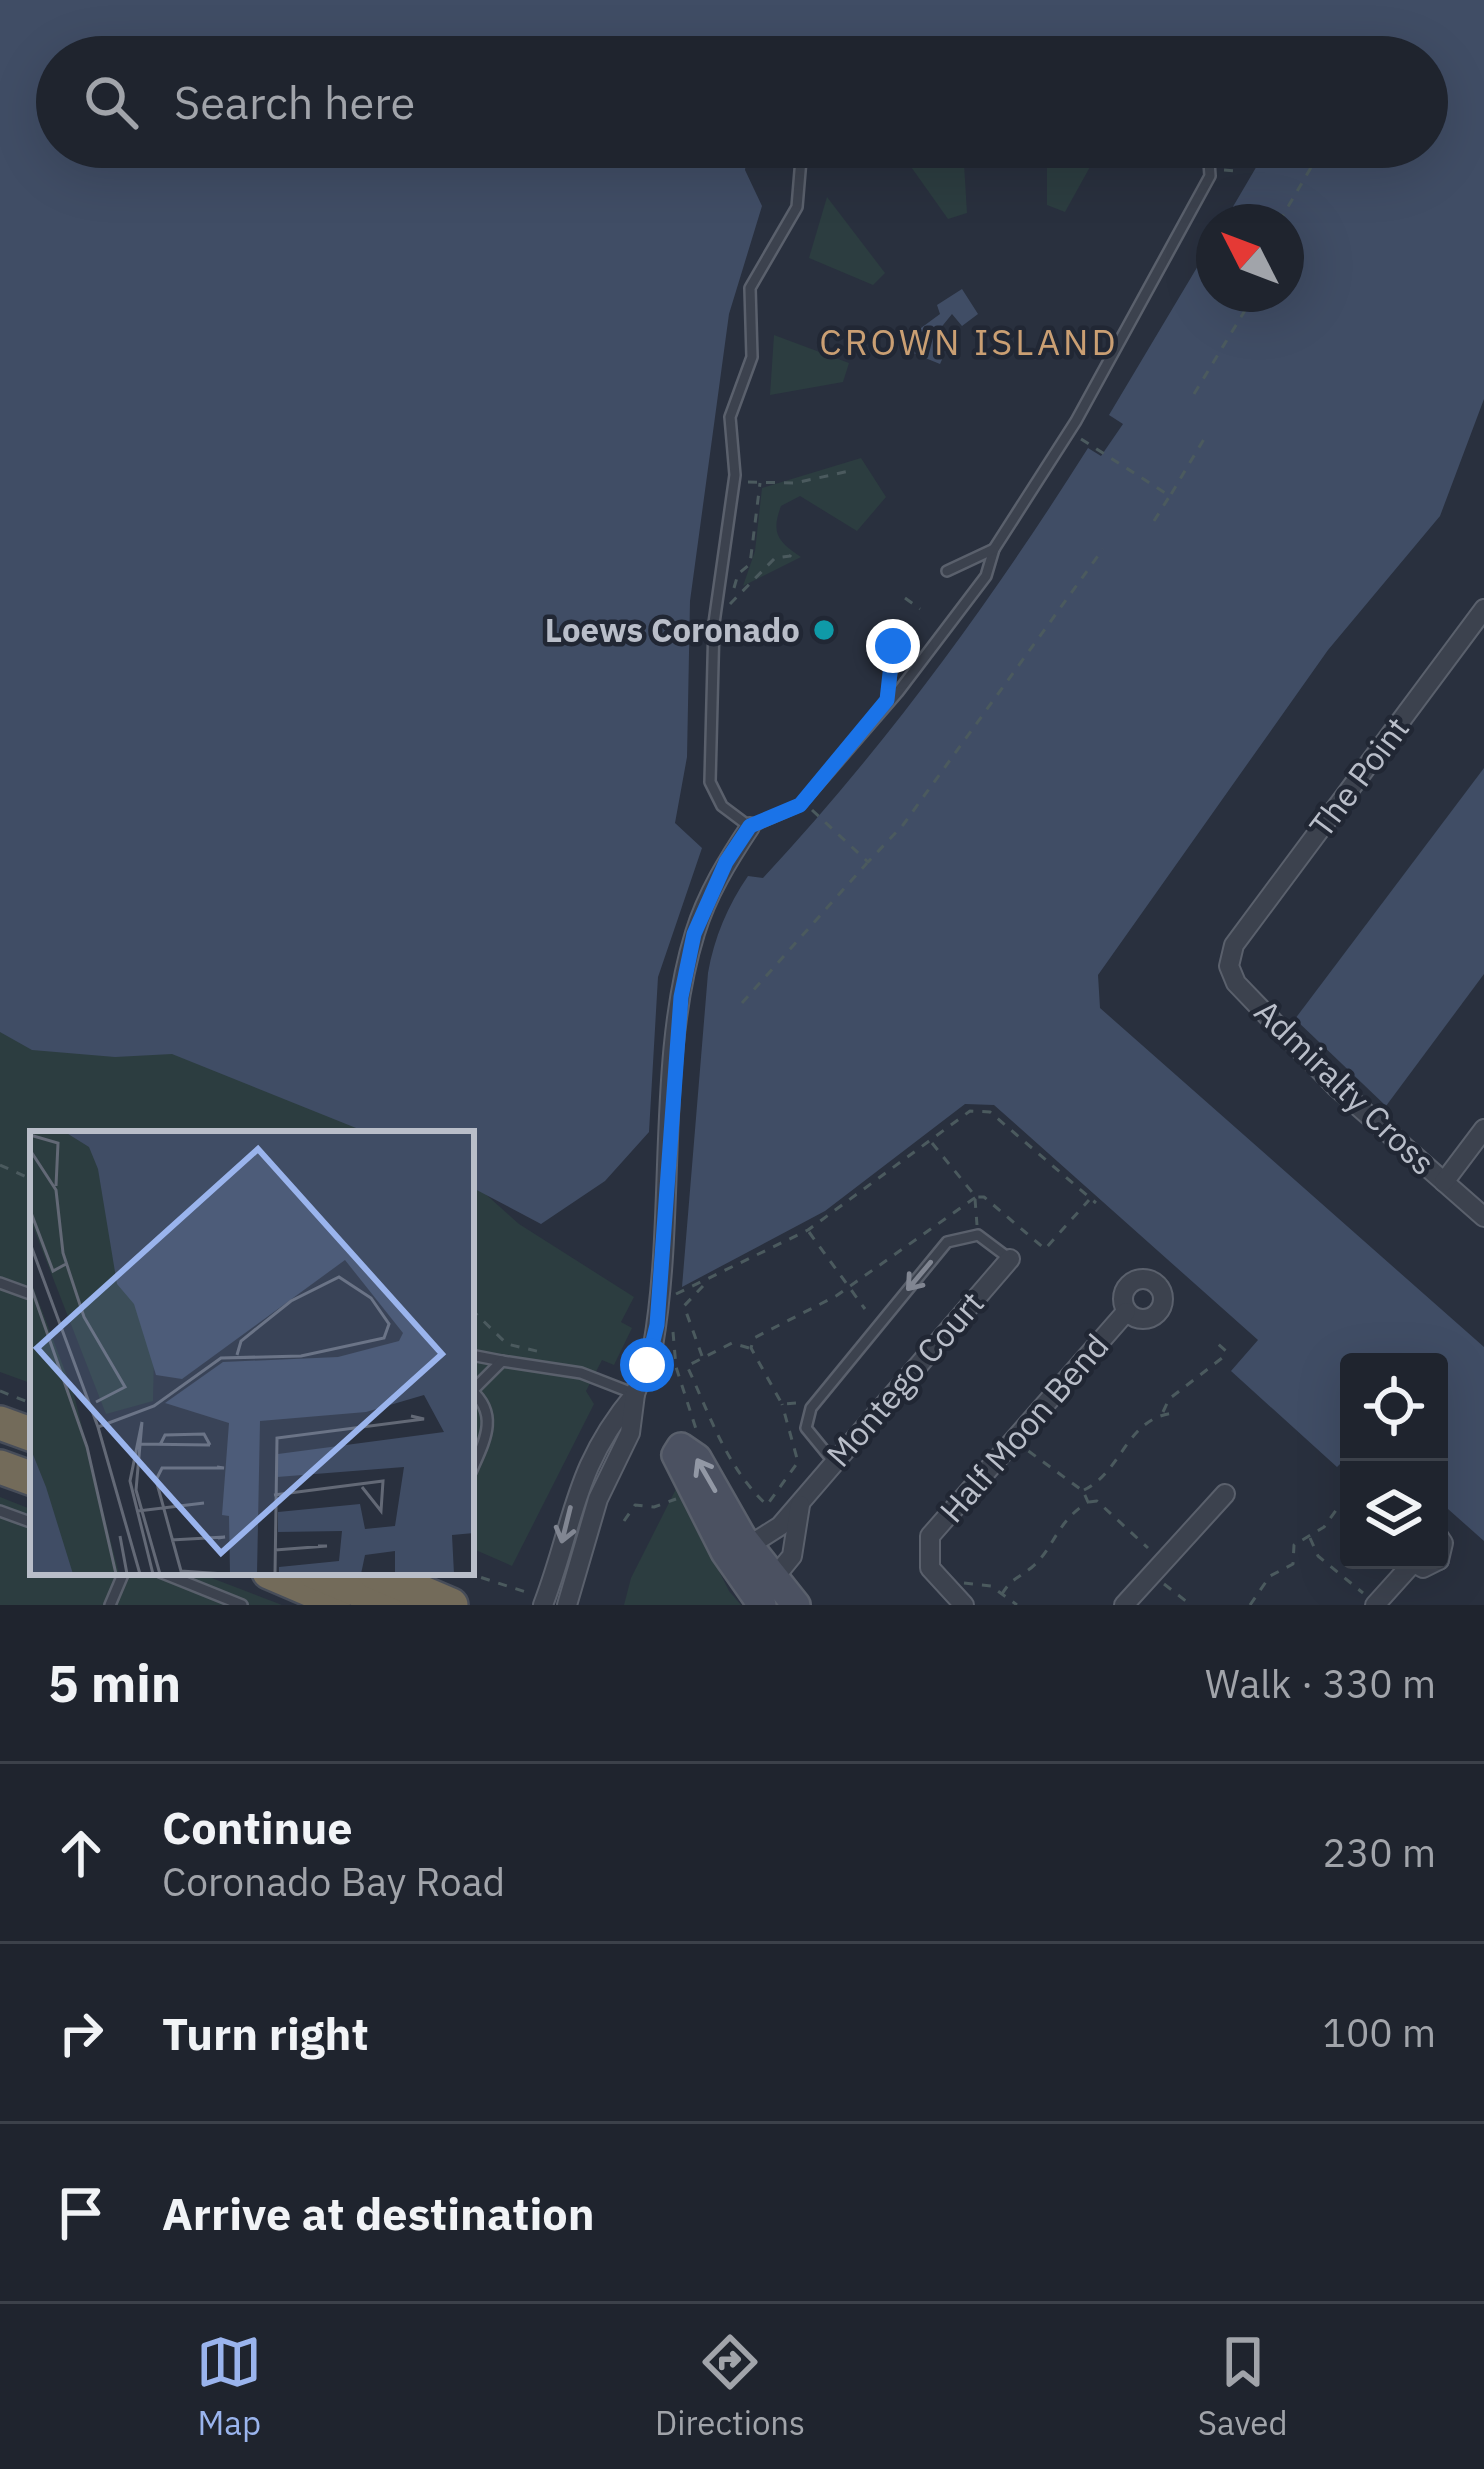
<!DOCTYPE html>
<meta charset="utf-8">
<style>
:root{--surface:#1f242e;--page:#272c36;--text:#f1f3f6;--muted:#a1a4aa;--line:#3c414a;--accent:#9ab4ed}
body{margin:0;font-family:"IBM Plex Sans",sans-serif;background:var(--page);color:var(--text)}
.controls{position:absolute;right:36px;bottom:36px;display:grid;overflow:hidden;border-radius:12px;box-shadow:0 12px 48px #0002}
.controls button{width:108px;height:108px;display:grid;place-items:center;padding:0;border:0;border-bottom:3px solid var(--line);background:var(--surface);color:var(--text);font:60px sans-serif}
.compass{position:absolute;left:1196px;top:204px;width:108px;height:108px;border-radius:50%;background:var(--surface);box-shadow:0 12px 48px #0002;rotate:312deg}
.stop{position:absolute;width:36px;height:36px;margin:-27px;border:9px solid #1a73e8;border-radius:50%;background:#fff}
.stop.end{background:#1a73e8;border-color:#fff;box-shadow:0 3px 12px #0008}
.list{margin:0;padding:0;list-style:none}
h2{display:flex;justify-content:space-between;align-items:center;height:156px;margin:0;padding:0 48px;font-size:51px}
h2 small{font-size:39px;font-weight:400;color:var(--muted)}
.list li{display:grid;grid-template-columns:78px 1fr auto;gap:36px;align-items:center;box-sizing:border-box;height:180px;padding:0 48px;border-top:3px solid var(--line)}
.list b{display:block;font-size:45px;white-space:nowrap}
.list p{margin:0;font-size:39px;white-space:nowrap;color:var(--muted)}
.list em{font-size:39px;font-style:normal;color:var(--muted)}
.icon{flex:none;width:66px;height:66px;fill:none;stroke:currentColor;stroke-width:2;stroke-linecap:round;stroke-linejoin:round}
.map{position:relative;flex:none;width:1484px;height:1605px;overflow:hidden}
.search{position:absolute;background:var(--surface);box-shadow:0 12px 48px #0002;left:36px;right:36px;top:36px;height:132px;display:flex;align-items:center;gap:30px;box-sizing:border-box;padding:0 42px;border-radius:66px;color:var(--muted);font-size:45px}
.sheet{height:696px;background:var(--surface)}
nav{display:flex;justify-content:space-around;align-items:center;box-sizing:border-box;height:168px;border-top:3px solid var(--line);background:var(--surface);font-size:33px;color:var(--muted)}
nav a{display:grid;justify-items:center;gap:6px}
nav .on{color:var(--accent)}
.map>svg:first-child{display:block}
.green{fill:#2c3d40}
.water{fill:#404d65}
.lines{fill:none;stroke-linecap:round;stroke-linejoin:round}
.lane-casing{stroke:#5a606c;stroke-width:14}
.street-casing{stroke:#5a606c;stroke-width:22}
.secondary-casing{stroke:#5a606c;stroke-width:32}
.highway-casing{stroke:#474d59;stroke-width:38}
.path{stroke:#4b5a5e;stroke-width:3;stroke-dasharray:9 9;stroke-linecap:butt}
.lane{stroke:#3c424e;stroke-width:9}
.street{stroke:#3c424e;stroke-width:18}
.secondary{stroke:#4b5161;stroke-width:27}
.highway{stroke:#736b5a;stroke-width:33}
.oneway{stroke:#818692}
.oneway2{stroke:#9298a5}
.route{stroke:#1a73e8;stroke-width:15}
.culture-dot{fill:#0f9aa8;stroke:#212734;stroke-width:4.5}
.labels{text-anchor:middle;stroke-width:9;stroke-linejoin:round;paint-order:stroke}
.poi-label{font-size:33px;font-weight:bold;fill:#b9bec9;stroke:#212734;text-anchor:end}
.street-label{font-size:33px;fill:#b9bec9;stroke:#212734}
.neighbourhood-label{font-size:36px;letter-spacing:3px;fill:#ca9f73;stroke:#212734}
.inset-road{fill:none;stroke:#636976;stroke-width:3}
.view{fill:#9ab4ed;fill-opacity:0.15;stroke:#9ab4ed;stroke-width:6}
.inset-edge{fill:none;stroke:#b9bec9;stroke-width:6}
</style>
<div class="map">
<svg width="1484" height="1605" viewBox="0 0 1484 1605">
<rect width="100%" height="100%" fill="#29303e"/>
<g class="green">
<path d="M897 147H963L967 213 948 219Z"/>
<path d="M1047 147H1101L1065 212 1047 205Z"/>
<path d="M827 197 885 273 873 285 809 258Z"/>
<path d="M774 335 849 363 843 382 770 395Z"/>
<path d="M861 458 886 497 857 531 800 496 781 506C771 533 777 541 801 557L743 586 755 551 762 488Z"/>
<path d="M0 1008 86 1017 405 1134H33V1384L0 1372Z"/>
<path d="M471 1181 519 1224 634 1297 621 1322 632 1328 614 1365 602 1360 586 1391 594 1404 512 1566 471 1548Z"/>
<path d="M677 1487 729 1591 741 1605H624L631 1578Z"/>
<path d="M0 1497 33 1510V1572H196L282 1605H0Z"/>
</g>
<g class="water">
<path d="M0 0H1484V399L1440 516 1328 650 1098 975 1100 1008 1484 1347V1541L1439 1501V1362H1349V1455L1337 1467 1231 1371 1258 1340 994 1105 965 1104 825 1211 682 1287 708 973C714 938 728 905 748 876L763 878C886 746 992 600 1088 448L1101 456 1123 424 1109 415 1214 239V294H1286V222H1224L1268 147H1427V57H962L761 48 759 57H57V147H748L745 170 762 206 729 314 690 601 687 757 675 823 702 848 658 977 649 1132 605 1181 541 1224 471 1187V1134H371L172 1054 115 1057 32 1050 0 1032Z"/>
<path d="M962 289 978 314 962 326 952 314 935 335 948 346 940 364 913 353 921 328 940 314 937 305Z"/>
<path d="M1484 768V974L1386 1106 1295 1019Z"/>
</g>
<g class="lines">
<g class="lane-casing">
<g id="lane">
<path d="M802 147 797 207 750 288 752 357 730 417 735 475 714 623 710 782 722 806 750 827 800 805 898 692 986 576 994 549 1076 421 1210 176 1208 147"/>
<path d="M947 571 994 549"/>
<path d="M887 700 894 646"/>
<path d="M0 1283 33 1295"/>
<path d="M471 1355 502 1361"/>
<path d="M471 1390C500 1415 484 1442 471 1472"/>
<path d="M472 1391 502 1361 581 1373 635 1394"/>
<path d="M833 1461 806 1428 811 1408 947 1242 978 1235 1010 1259"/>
<path d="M0 1511 33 1523"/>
<path d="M160 1572 242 1605"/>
<path d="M110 1605 124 1572"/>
</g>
</g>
<g class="street-casing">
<g id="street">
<path d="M1484 609 1234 945 1229 966 1236 983 1335 1086 1484 1217"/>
<path d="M1444 1182 1484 1129"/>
<circle cx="1143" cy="1299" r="20"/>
<path d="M1439 1537 1443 1543 1439 1560"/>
<path d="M750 1545 780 1526 1010 1259"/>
<path d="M1409 1560 1423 1568 1439 1560"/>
<path d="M774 1578 792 1556 800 1505"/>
<path d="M543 1605C575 1521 573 1468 635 1394"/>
<path d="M567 1605 598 1499 630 1433 635 1394 653 1346C676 1214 656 1059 695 933 707 894 728 860 750 827"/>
<path d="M964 1605 930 1568V1536L1126 1312"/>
<path d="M1124 1605 1225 1494"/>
<path d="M1375 1605 1412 1564"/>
</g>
</g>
<g class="secondary-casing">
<path id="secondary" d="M762 1605 725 1552 676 1455 681 1447 697 1458 742 1537 796 1605"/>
</g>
<g class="highway-casing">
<g id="highway">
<path d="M0 1423 33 1435"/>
<path d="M0 1467 33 1479"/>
<path d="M269 1572 334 1600"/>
<path d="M315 1572 394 1605"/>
<path d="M374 1572 451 1605"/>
</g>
</g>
<g class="path">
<path d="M1224 170 1236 171 1253 147"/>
<path d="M1279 222 1323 147"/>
<path d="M1194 394 1255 294"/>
<path d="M1081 439 1170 496 1204 439"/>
<path d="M748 482 795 483 854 470"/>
<path d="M1154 521 1169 497"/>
<path d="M734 588 738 574 750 564 760 483"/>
<path d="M905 598 920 609"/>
<path d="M730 604 775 558 790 556 796 548"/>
<path d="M812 810 868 862 903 825 1103 549"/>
<path d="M742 1003 867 863"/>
<path d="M932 1143 976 1197H984L1045 1249 1089 1200"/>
<path d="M0 1165 33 1180"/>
<path d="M975 1199 977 1225"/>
<path d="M809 1232 865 1309"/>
<path d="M1159 1286 1165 1279"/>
<path d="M676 1294 808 1230 970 1111 990 1112 1096 1203"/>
<path d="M471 1309 507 1344 545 1353"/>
<path d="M673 1332 676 1367 696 1429"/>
<path d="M749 1348 732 1343 687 1366C708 1410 726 1468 767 1505L798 1462 782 1404"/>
<path d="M702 1356 684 1306 703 1286"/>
<path d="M0 1391 33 1404"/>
<path d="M796 1403 782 1404 751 1348 754 1338 836 1296 976 1197"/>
<path d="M1163 1412 1169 1399 1222 1358 1226 1351 1218 1344"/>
<path d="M1084 1490C1123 1471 1126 1418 1174 1413"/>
<path d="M1089 1502 1097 1501 1148 1548"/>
<path d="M624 1521 635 1505 654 1507 676 1499"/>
<path d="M1310 1538 1318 1556 1363 1593"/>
<path d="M464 1572 529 1593"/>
<path d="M964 1583 991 1586 1017 1605"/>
<path d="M1164 1584 1191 1605"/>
<path d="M1002 1594C1011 1579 1018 1578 1031 1568 1055 1548 1055 1523 1088 1502L1083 1491 1027 1450"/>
<path d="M1250 1605 1270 1576 1293 1564 1294 1545 1324 1527 1337 1509"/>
</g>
<use href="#lane" class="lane"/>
<use href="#street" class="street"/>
<use href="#secondary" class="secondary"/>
<use href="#highway" class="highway"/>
</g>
<defs><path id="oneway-shaft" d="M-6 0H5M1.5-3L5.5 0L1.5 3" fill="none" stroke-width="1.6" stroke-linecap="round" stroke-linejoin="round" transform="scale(3)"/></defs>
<g class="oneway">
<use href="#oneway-shaft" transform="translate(919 1276) rotate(130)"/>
<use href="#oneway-shaft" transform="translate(566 1525) rotate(104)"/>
</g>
<use class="oneway2" href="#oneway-shaft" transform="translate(706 1475) rotate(-120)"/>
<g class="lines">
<path class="route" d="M647 1365 657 1325 681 997 694 934 726 862 750 826 800 805 887 700 893 646"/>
</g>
<circle class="culture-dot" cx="824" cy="630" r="12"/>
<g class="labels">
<g class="poi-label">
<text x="800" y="642">Loews Coronado</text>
</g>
<g class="street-label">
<text transform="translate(1359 777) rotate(-53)" y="12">The Point</text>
<text transform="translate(1345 1087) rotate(44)" y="12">Admiralty Cross</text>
<text transform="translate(905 1379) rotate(-49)" y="12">Montego Court</text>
<text transform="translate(1024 1428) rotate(-49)" y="12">Half Moon Bend</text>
</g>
<g class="neighbourhood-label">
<text x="969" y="355">CROWN ISLAND</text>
</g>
</g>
<g transform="translate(30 1131)">
<rect width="444" height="444" fill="#29303e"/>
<path d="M0 1H45L61 11 124 221 123 270 76 283 0 88ZM0 148 44 264 89 443H0Z" fill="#2c3d40"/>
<path d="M35 1H444V402L422 404 424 443H365V420L335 424 331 443H249V436L309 430 312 400 248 401V381L330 373 335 398 365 395 374 336 247 346 248 323 414 301 394 264 336 281 230 290 227 443H200L199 385 192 384 199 292 135 272 193 231 308 226 369 210 373 202 315 129 152 248 126 244 104 173 87 153 68 38 59 16ZM0 316 16 356 43 443H0Z" fill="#404d65"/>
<path class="inset-road" d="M0 4 28 12 26 55M0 19 26 59 33 122 54 186 95 256 66 271M0 79 23 140 36 133M0 112 68 296 110 443M0 153 57 316 86 443M68 296 124 275 191 227 271 225 354 207 359 193 341 167 309 146 261 170 211 210 207 224M108 313 180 314M130 314 135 304 174 303 180 314M187 336 194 337H132L126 349 151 440 195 443M244 364 353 350 351 380 332 356M108 380 174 372M90 405 97 443M141 409 195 406 188 407M245 419 297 415H288M123 443 100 350 112 291 106 359 130 443M245 443 247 307 394 288 381 285"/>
<path class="view" d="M228 18 412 223 191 422 7 217Z"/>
<rect width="444" height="444" class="inset-edge"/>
</g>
</svg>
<div class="controls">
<button><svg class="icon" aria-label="locate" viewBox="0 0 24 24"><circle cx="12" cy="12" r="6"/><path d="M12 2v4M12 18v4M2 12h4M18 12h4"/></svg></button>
<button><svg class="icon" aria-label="layers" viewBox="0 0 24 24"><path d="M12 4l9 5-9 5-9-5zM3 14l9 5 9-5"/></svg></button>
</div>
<svg class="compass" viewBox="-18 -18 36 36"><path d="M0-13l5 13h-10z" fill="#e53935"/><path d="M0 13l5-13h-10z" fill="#a1a4aa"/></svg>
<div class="stop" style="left:647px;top:1365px"></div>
<div class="stop end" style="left:893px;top:646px"></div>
<div class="search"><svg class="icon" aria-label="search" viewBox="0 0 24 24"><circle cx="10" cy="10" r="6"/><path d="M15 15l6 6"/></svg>Search here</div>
</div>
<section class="sheet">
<h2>5 min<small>Walk · 330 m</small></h2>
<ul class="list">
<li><svg class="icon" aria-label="ahead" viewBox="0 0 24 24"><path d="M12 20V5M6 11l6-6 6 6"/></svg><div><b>Continue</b><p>Coronado Bay Road</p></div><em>230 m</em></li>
<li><svg class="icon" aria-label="right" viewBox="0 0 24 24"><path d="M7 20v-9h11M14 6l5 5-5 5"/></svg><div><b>Turn right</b></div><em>100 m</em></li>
<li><svg class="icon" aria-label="arrive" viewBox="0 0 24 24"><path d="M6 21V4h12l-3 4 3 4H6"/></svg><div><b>Arrive at destination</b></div></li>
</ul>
</section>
<nav>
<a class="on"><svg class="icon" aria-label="map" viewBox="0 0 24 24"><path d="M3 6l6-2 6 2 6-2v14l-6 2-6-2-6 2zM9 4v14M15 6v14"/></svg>Map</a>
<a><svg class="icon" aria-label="directions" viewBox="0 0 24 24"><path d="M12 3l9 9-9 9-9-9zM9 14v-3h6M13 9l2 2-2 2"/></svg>Directions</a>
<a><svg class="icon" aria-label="saved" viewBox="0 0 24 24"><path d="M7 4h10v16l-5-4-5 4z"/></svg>Saved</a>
</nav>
